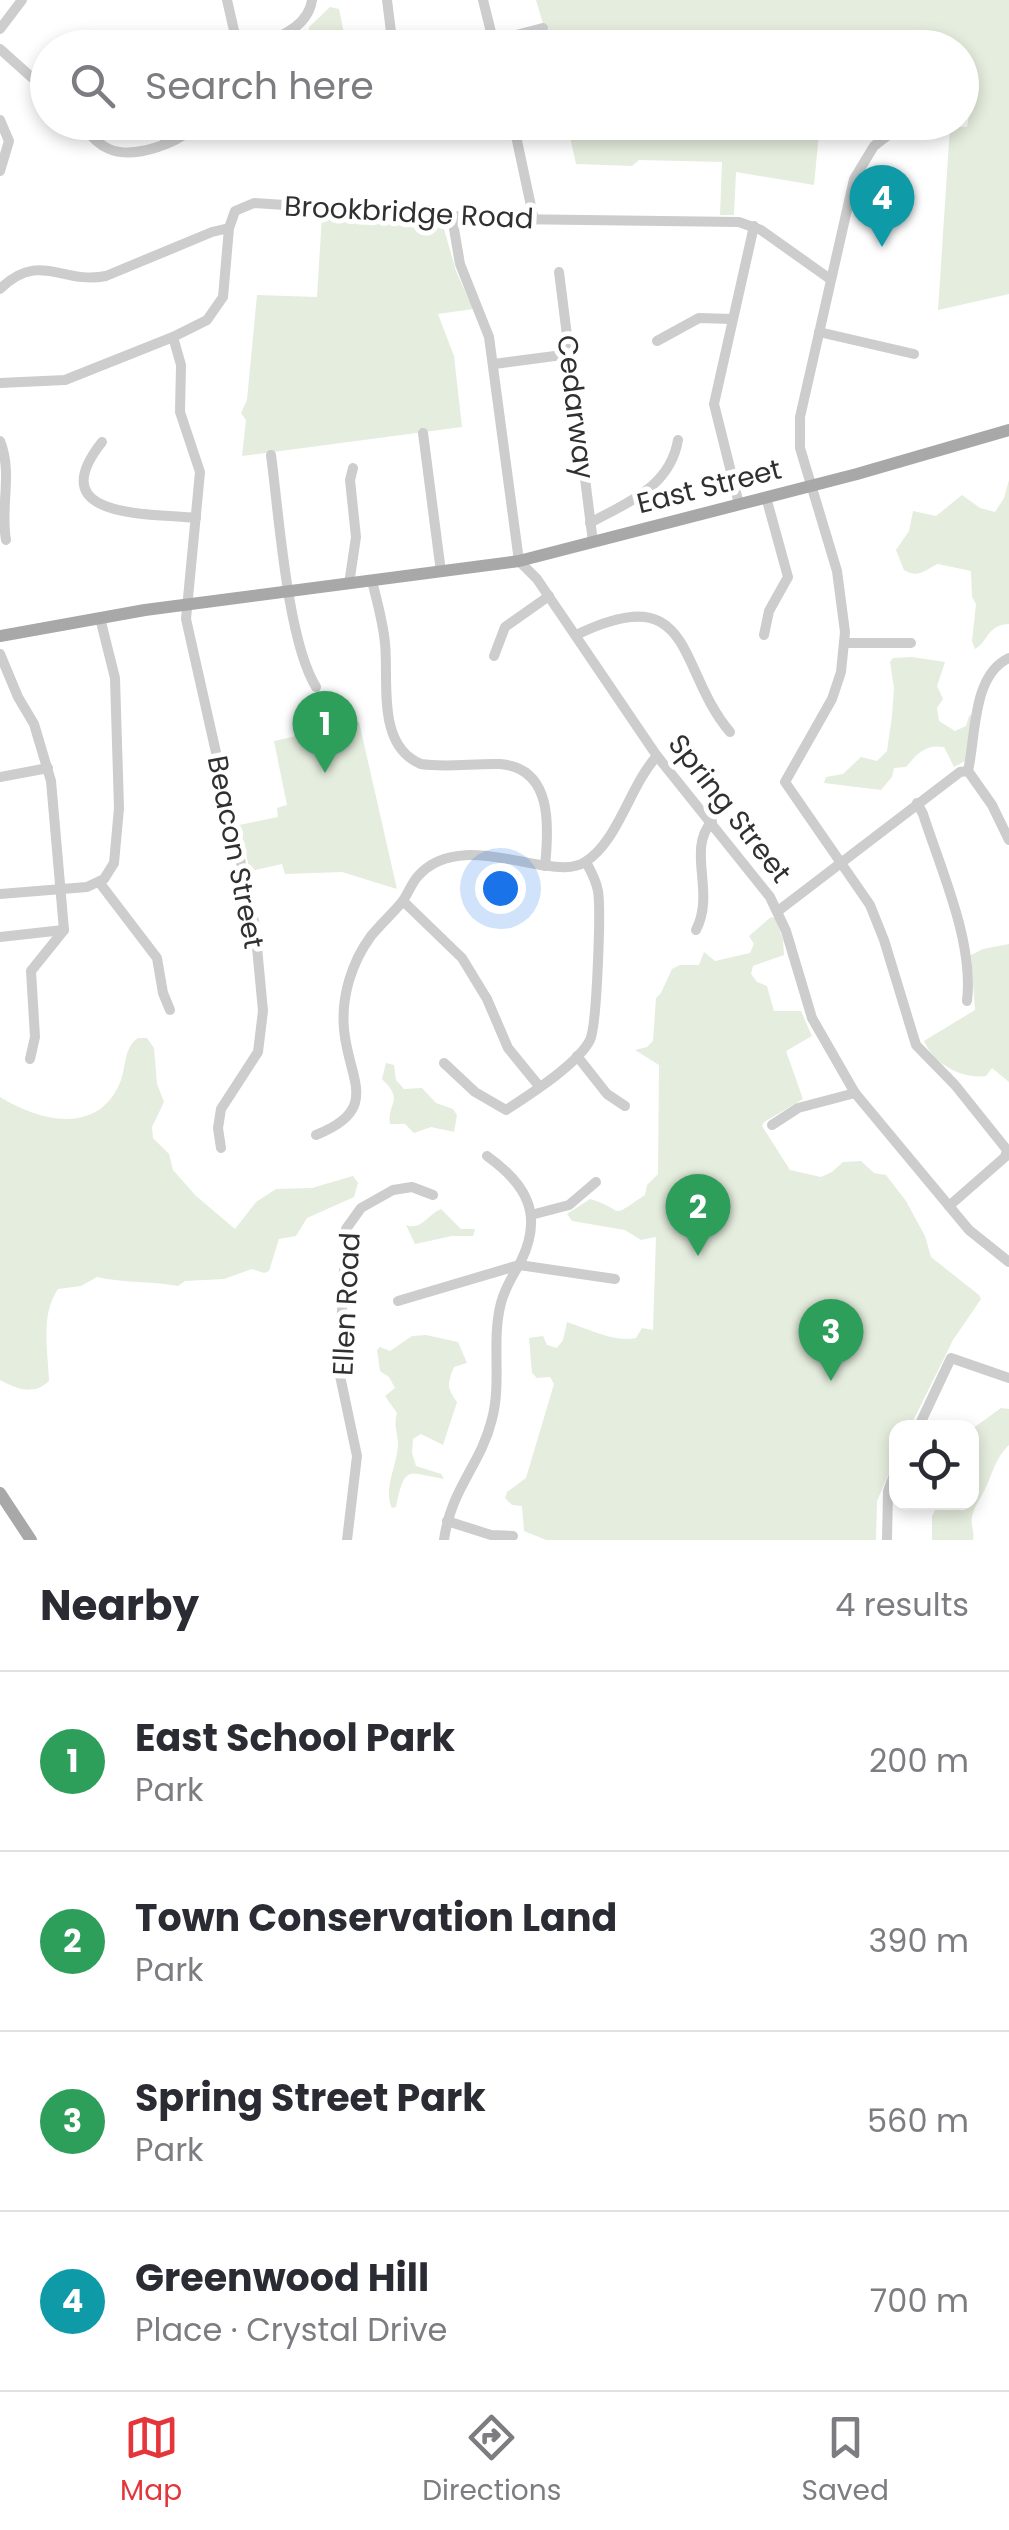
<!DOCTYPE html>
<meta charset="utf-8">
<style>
:root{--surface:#fff;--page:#f2f2f3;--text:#2b2b33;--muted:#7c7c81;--line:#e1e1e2;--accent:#e4353a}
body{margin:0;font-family:Poppins,sans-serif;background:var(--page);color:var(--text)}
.controls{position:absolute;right:30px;bottom:30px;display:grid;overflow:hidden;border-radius:20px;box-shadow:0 5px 15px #0003}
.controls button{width:90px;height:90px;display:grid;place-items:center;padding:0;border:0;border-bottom:2px solid var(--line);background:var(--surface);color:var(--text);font:50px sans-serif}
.you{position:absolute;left:500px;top:888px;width:35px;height:35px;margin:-25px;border:8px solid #fff;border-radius:50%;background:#1a73e8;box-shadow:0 0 0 15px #1a73e833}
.badge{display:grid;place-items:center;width:65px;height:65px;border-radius:50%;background:var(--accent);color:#fff;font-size:32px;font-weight:700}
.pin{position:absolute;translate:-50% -82px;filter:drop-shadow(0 2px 5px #0008)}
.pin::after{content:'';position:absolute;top:52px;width:35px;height:30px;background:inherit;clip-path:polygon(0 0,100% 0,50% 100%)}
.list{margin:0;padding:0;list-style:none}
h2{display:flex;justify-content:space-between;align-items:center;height:130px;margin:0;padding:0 40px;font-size:42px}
h2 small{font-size:32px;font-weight:400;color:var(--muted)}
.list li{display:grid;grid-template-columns:65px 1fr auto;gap:30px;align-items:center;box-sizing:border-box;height:180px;padding:0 40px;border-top:2px solid var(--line)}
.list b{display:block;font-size:38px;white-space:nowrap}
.list p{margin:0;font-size:32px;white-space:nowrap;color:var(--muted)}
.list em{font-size:32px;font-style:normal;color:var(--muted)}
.icon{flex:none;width:55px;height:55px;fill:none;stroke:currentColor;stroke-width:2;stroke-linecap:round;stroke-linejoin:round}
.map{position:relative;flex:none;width:1009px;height:1540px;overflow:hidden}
.search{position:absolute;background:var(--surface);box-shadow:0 5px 15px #0003;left:30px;right:30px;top:30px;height:110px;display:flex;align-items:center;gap:25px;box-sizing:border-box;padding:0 35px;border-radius:55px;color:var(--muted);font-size:38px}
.sheet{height:850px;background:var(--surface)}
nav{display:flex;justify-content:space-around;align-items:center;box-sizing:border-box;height:140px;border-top:2px solid var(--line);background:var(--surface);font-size:28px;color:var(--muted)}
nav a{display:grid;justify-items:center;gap:5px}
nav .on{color:var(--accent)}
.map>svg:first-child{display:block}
.green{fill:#e5edde}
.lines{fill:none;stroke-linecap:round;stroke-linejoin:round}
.minor{stroke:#cdcdcd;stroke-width:10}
.major{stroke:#a8a8a8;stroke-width:12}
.labels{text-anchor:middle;stroke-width:10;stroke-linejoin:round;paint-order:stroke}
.street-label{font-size:28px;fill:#303030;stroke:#fff}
</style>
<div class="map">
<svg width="1009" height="1540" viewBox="0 0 1009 1540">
<rect width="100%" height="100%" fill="#fff"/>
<g class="green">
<path d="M536 0H1009V294L938 310 950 127H967L974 85 962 86V48L550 47Z"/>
<path d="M330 7 339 9 347 47H308L309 27Z"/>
<path d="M567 123H820L814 185 736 172 734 215H720L722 162 639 160 632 166 576 164Z"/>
<path d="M322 215 432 222 444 229 456 271 473 309 438 314 454 356 462 427 242 456 246 420 241 413 247 400 257 295 317 297Z"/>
<path d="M1009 480V624C987 625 988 642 975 649L972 641 976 604 972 597 971 571 938 564C924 570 919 579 904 570L896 550 909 531 913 511 936 516 962 495 980 508 995 512 1004 498Z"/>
<path d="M912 657 945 662 937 686 943 699 937 708 939 721 955 731 966 726 969 716 974 713 965 761 954 767 944 747C925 744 917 754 906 767L894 768 892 777 881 790 824 783 826 777 843 774 861 757 877 761 887 751 892 716 894 688 890 662 893 658Z"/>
<path d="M359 722 397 889 342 872 285 874 282 864 250 871 239 825 278 817 277 808 287 805 274 741Z"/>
<path d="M771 917 775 918 783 939 784 955 753 966 751 974 757 982 767 986 774 1011H801L812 1036 786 1051 803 1099 764 1122 762 1126 790 1170 821 1177 832 1172 843 1162 861 1161 874 1173 886 1175 906 1201 925 1236 931 1257 979 1295 981 1299 953 1340 910 1427 896 1428V1456L877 1501 876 1540H546L524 1531 522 1506 512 1505 505 1498 507 1492 526 1478 554 1384 550 1377 537 1378 532 1373 529 1338 543 1336 547 1345 557 1348 563 1340 567 1322C589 1329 615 1343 636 1338L642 1328 653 1330 656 1237 641 1240 625 1230 572 1221 567 1214 590 1199C628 1210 606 1221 645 1195L647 1185 658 1174 659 1065 635 1050 647 1047 653 1041 656 998 661 993 672 969 680 965H699L704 952 715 961 750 953 754 944 749 936Z"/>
<path d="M1009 944V1082L992 1068 986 1076C961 1079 934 1064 924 1041L975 1010 971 955 983 949Z"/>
<path d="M138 1038H147L154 1048 157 1084 164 1102 152 1127 153 1138 169 1154 173 1170 196 1196 235 1229 256 1202 276 1189 312 1188 353 1176 358 1183 354 1197 307 1218 296 1236 279 1239 269 1271 264 1273 252 1269 224 1279 185 1281 178 1286C150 1281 124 1283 97 1277L81 1286 58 1289C40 1315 48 1351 49 1381 33 1396 17 1389 0 1380V1097C40 1122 100 1136 121 1080 126 1066 124 1047 138 1038Z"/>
<path d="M386 1063 394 1065 396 1080 404 1089 422 1088 436 1103 453 1109 457 1115 454 1132 431 1127 414 1133 405 1124H390C387 1102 405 1101 382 1079Z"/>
<path d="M441 1209 461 1229H475L473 1236H452L415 1244 406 1225C422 1231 428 1214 441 1209Z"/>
<path d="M426 1335 458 1342 467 1363 454 1367C447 1384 447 1388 457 1402L443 1445 421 1434 413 1439 412 1453 416 1466 441 1474 444 1479C407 1473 405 1464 396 1507L392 1508C383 1489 397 1466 398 1445 398 1433 393 1425 397 1413L385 1396 395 1388 389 1377 380 1371 377 1350 380 1347 390 1351 412 1336Z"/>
<path d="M1001 1408 1009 1409V1445C995 1459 994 1470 986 1487 982 1497 974 1506 972 1517 970 1526 975 1530 973 1540H932V1516L939 1503 972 1502V1429Z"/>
</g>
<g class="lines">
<g class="minor">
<path d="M227 0 238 48"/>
<path d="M387 0 393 48"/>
<path d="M483 0 495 48"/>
<path d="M0 29 22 0"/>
<path d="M493 41 543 28"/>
<path d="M104 48H127"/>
<path d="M244 48C270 42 308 30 312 0"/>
<path d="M0 49 48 92"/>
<path d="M0 120 9 141 0 171"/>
<path d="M78 122C88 132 97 144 109 149 135 160 182 142 199 122"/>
<path d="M162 122 166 144"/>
<path d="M410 122 419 128"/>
<path d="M513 122 534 220"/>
<path d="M905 122 874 146 854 179 800 417V448L837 571 845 632 841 672 832 699 785 782 870 905 884 940 916 1045 955 1085 1007 1150 1005 1157 949 1206"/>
<path d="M452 217 460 264 489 337 519 561 537 579 657 756 770 897 786 931 812 1018 855 1093 969 1230 1009 1262"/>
<path d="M559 272 593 542"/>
<path d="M0 289C40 250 62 285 106 276L212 232 229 228 235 211 254 203 500 219 739 222 761 230 830 279"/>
<path d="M819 332 914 354"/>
<path d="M173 337 181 365 180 412 200 472 186 619 255 926 263 1011 258 1052 221 1109 218 1128 221 1148"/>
<path d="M657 341 699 318 732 319"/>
<path d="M494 364 570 354"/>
<path d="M0 383 65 380 173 337 207 320 223 297 229 228"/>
<path d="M423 433 441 572"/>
<path d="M0 441C13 473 0 507 6 540"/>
<path d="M102 442C41 519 147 513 196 518"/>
<path d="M271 455C279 514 287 640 316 687"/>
<path d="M739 504 714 404 754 226"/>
<path d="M590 523C628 502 670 487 678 440"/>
<path d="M372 581C377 601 383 622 385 643 389 681 376 746 421 764 447 768 474 763 500 764 553 768 549 827 545 866"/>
<path d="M349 584 356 537 350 480 353 468"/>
<path d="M576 635C696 577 676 669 730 732"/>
<path d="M764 635 769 611 788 577 766 497"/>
<path d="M844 643H911"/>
<path d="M0 654 18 697 34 724 51 781 64 930"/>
<path d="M494 656 505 627 549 596"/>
<path d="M968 771C976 736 972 675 1009 658"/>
<path d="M968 771 992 805 1009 840"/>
<path d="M0 777 48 768"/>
<path d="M917 803 923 814C941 870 974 942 967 1001"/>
<path d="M99 882 157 958 163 993 170 1010"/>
<path d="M0 894 87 887 104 879 114 863 119 808 115 678 100 618"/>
<path d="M403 901 462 958 487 999 508 1048 539 1086"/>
<path d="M778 911 960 772 968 771"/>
<path d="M696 930C716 891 686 851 712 821"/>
<path d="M0 937 63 930"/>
<path d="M577 1056 607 1094 625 1106"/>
<path d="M30 1059 35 1037 31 971 64 930"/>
<path d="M444 1063 475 1092 506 1110C529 1095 578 1064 590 1040 597 1026 601 909 598 891 596 880 591 871 586 862"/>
<path d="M772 1125 798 1108 855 1093"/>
<path d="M316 1135C382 1109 348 1079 344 1029 341 996 352 962 371 936 381 924 392 914 402 902 408 894 411 884 418 876 449 841 502 859 541 865 555 867 572 870 585 862 618 842 630 785 657 756"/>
<path d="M531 1215 569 1205 596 1182"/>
<path d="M398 1301 519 1265 615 1279"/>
<path d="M918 1428 951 1358 1009 1378"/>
<path d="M447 1521 491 1535 513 1536"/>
<path d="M347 1540 357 1456 339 1371 346 1229 361 1208 393 1190 412 1187 433 1195"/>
<path d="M444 1540C451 1488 481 1465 492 1419 502 1381 491 1341 501 1303 505 1287 513 1276 521 1261 544 1214 526 1184 487 1156"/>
<path d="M887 1540 888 1491 896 1469"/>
</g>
<g class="major">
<path d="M0 636 145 610 519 561 857 474 1009 430"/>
<path d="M0 1493 31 1540"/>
</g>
</g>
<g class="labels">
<g class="street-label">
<text transform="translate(409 212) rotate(3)" y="10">Brookbridge Road</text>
<text transform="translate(576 407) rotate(83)" y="10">Cedarway</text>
<text transform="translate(709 486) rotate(-14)" y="10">East Street</text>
<text transform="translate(730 808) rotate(52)" y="10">Spring Street</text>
<text transform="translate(236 852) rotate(79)" y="10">Beacon Street</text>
<text transform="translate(346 1304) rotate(-87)" y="10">Ellen Road</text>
</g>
</g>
</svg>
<div class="controls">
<button><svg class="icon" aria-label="locate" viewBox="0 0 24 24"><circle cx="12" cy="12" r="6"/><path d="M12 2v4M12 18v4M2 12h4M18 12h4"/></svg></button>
</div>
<div class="you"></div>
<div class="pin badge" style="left:325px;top:773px;background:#2e9e5b">1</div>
<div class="pin badge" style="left:698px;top:1256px;background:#2e9e5b">2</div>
<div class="pin badge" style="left:831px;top:1381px;background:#2e9e5b">3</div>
<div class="pin badge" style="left:882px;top:247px;background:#0f9aa8">4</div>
<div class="search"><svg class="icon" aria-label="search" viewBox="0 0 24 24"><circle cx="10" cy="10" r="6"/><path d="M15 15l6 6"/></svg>Search here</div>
</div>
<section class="sheet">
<h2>Nearby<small>4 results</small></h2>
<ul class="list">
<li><span class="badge" style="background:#2e9e5b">1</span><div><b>East School Park</b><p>Park</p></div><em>200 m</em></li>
<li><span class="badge" style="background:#2e9e5b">2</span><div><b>Town Conservation Land</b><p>Park</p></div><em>390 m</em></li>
<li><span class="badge" style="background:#2e9e5b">3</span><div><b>Spring Street Park</b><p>Park</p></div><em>560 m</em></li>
<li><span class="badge" style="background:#0f9aa8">4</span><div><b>Greenwood Hill</b><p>Place · Crystal Drive</p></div><em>700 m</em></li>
</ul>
</section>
<nav>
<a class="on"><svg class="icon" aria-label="map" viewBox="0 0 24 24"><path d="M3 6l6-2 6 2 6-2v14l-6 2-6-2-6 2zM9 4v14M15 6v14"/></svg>Map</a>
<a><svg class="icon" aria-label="directions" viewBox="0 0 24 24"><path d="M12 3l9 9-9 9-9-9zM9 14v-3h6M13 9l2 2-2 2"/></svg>Directions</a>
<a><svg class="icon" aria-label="saved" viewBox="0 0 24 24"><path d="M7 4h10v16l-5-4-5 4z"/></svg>Saved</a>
</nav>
